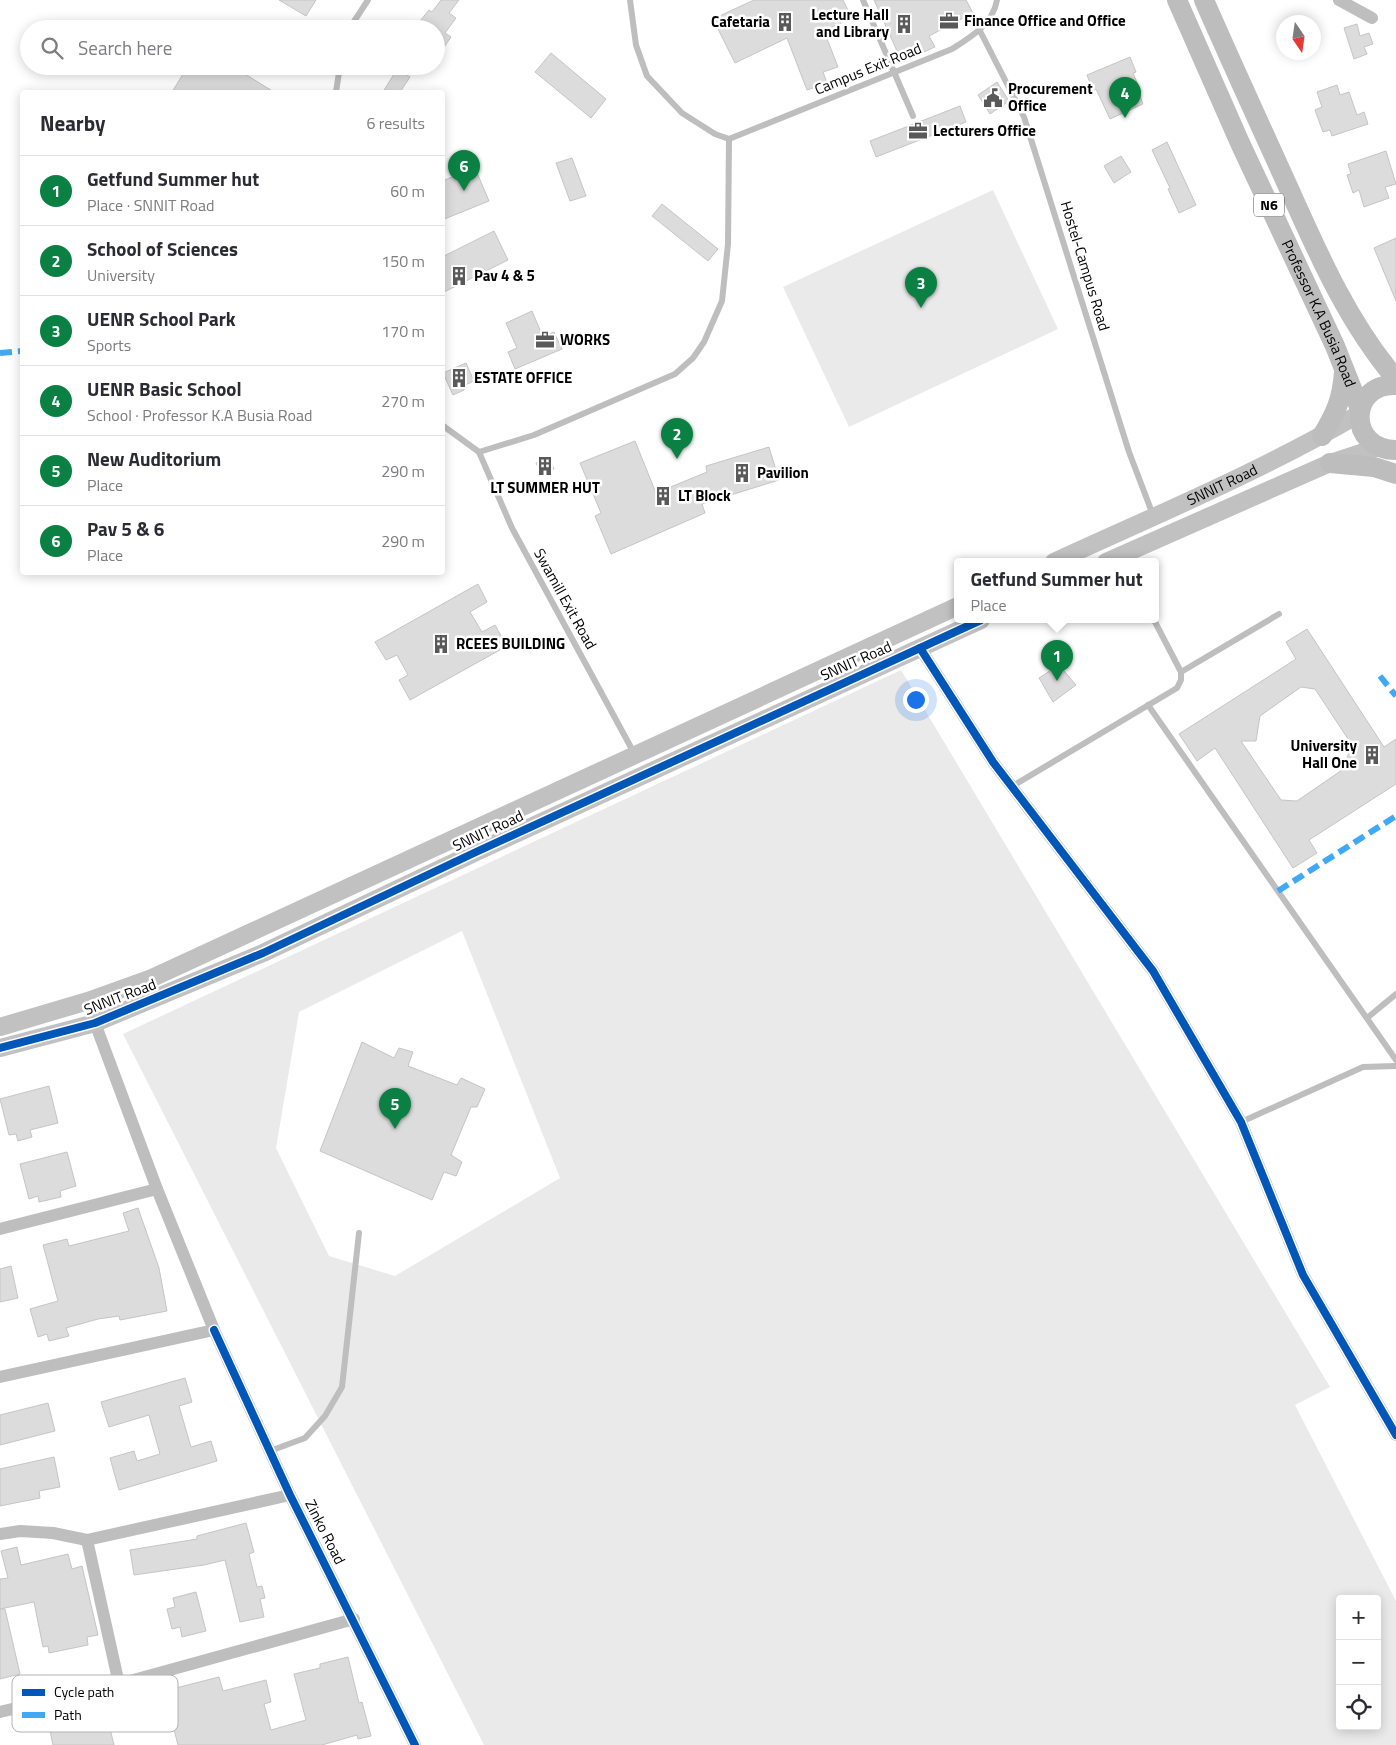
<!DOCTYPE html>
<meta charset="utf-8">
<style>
:root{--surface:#fff;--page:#f2f2f3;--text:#2b2b33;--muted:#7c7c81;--line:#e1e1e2;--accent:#0b8043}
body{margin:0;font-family:"Titillium Web",sans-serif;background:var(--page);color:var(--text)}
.controls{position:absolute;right:15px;bottom:15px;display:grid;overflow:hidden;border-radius:5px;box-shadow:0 2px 12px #0003}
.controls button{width:45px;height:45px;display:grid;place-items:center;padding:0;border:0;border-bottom:1px solid var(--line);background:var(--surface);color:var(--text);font:25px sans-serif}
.compass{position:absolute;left:1276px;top:15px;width:45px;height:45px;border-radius:50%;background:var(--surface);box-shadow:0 2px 12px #0003;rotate:167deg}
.you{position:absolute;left:915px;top:699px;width:18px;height:18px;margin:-12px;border:4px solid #fff;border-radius:50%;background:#1a73e8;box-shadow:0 0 0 8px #1a73e833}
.badge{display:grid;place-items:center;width:32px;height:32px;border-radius:50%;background:var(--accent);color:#fff;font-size:16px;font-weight:700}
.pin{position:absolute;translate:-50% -41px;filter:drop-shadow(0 1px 2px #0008)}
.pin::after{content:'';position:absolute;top:26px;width:18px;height:15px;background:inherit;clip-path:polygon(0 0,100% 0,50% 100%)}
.popup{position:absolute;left:954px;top:558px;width:205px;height:65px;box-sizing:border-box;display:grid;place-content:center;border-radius:5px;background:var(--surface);filter:drop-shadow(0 1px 4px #0005);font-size:16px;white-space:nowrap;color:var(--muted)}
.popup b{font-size:19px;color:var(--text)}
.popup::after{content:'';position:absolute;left:50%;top:100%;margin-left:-10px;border:10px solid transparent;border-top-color:var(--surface)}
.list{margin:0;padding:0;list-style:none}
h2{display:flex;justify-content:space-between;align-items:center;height:65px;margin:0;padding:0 20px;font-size:21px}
h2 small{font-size:16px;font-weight:400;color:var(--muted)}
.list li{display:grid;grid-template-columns:32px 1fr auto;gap:15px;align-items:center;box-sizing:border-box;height:70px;padding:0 20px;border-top:1px solid var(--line)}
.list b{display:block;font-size:19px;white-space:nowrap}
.list p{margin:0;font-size:16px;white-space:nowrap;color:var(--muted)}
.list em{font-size:16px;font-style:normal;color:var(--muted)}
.icon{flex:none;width:28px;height:28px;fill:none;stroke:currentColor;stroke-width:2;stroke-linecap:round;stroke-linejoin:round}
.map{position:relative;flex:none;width:1396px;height:1745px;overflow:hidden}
.search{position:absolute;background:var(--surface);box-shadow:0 2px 12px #0003;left:20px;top:20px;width:425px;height:55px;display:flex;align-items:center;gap:12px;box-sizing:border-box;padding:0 18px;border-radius:28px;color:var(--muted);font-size:19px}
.panel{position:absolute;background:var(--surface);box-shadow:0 2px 12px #0003;left:20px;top:90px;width:425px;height:485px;border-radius:5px}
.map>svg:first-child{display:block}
.green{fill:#eaeaea;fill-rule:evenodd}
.building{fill:#dcdcdc;stroke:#c5c5c5;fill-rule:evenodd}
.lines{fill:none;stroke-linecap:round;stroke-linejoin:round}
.lane{stroke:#bebebe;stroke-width:6}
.street{stroke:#bebebe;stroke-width:12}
.secondary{stroke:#c1c1c1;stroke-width:18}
.primary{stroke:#bdbdbd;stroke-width:20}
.quiet{stroke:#3fa9f5;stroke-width:6;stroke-dasharray:12 6;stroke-linecap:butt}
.cycleway-casing{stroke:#fff;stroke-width:11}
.cycleway{stroke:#0057b8;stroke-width:8}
.labels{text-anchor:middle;stroke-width:5;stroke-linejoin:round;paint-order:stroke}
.shield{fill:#fff;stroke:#4c4c4c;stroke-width:1}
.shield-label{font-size:14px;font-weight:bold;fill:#000}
.poi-label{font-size:15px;font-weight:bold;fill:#000;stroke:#fff;text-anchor:start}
.street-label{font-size:15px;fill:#000;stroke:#fff}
.key{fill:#fff;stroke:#b2b2b2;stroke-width:1}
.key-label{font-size:14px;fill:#000}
</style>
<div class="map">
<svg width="1396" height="1745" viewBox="0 0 1396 1745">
<rect width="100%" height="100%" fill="#fff"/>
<g class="green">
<path d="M993 190 1058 329 849 427 783 287Z"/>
<path d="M901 670 1330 1387 1295 1405 1396 1601V1745H484L123 1034ZM462 931 560 1178 395 1276 329 1256 276 1148 299 1012ZM1340 1599H1377V1726H1340Z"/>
</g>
<g class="building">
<path d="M279 0H316L306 16Z"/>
<path d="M441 0H459L449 13 456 18 445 33 451 37 436 59V29H430L420 21 429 10 432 12Z"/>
<path d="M754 0H843L852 18 824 31 838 67 823 72 827 83 807 90 787 38 735 63 713 19Z"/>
<path d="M874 0H966L973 13 929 36 935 47 902 62Z"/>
<path d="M1357 24 1360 36 1369 33 1373 44 1364 47 1367 54 1354 59 1344 28Z"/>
<path d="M551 53 606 99 591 118 535 72Z"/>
<path d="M1130 57 1136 72 1133 73 1141 92 1139 93 1143 104 1110 119 1096 89 1093 91 1087 75Z"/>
<path d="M188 66H232L274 92H172Z"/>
<path d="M397 69 410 77 400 92H383Z"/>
<path d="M997 82 1009 101 990 114 978 95Z"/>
<path d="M1337 85 1340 95 1349 92 1357 115 1364 112 1368 124 1332 136 1330 130 1323 132 1315 110 1322 107 1317 92Z"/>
<path d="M960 106 966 122 876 157 870 141Z"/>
<path d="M1167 142 1196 205 1179 213 1168 189 1170 188 1152 150Z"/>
<path d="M1386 151 1396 184 1385 187 1389 198 1364 207 1359 190 1353 193 1347 175 1351 174 1348 164Z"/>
<path d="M1121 156 1131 172 1114 183 1104 166Z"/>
<path d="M572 158 586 196 570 201 556 163Z"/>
<path d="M475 168 489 201 442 220V181Z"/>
<path d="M662 204 718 249 708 261 652 216Z"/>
<path d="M494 231 508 260 442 293V257Z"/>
<path d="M1396 238V301L1374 248Z"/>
<path d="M532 311 543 337 554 332 562 349 515 369 508 352 517 348 506 323Z"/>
<path d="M466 363 474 381 463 386 464 390 453 395 443 373Z"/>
<path d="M635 441 656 493 707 472 706 466 769 447 779 480 702 504 705 513 611 554 595 516 601 513 580 463Z"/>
<path d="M548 456 554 469 541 474 536 463Z"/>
<path d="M478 584 487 602 470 612 482 632 495 625 507 646 410 700 399 680 408 675 397 655 386 660 375 642Z"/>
<path d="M1307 629 1384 747 1396 739V784L1309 840 1317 853 1293 868 1215 748 1197 761 1179 734 1296 659 1286 642ZM1301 687 1315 689 1352 745 1342 770 1297 801 1281 800 1241 741H1256L1260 716Z"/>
<path d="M1059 665 1076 685 1053 702 1039 678Z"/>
<path d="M362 1042 394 1058 399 1048 413 1052 408 1066 457 1085 461 1078 485 1089 477 1107H471L451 1155 462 1162 456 1176 444 1172 432 1200 320 1151Z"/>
<path d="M49 1086 58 1123 30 1130 32 1137 18 1141 16 1134 9 1135 0 1099Z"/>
<path d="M67 1152 76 1186 60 1191 61 1197 39 1202 38 1196 29 1199 20 1164Z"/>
<path d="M138 1208 159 1268 167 1311 120 1320 119 1316 98 1319 66 1328 69 1336 49 1341 47 1334 38 1337 30 1309 58 1301 43 1245 67 1239 69 1246 129 1231 123 1213Z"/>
<path d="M11 1266 18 1298 0 1302V1269Z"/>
<path d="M185 1378 192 1402 179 1406 191 1447 211 1441 217 1461 119 1490 110 1458 134 1451 137 1461 160 1454 149 1415 109 1427 101 1402Z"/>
<path d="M48 1403 55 1431 0 1445V1415Z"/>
<path d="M54 1457 60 1487 39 1491 40 1498 0 1506V1469Z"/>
<path d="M246 1523 254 1552 249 1554 257 1587 262 1586 265 1598 260 1599 264 1617 240 1622 225 1560 204 1565 134 1575 130 1550 197 1539V1536Z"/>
<path d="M17 1547 21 1565 68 1554 72 1569 82 1566 98 1635 87 1637 88 1645 49 1653 48 1646 43 1647 34 1602 0 1609V1579L8 1578 1 1551Z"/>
<path d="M196 1592 206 1631 182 1637 180 1627 172 1629 167 1609 175 1607 173 1598Z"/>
<path d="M0 1609H5L20 1674 0 1679Z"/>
<path d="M348 1657 359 1703 362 1702 371 1736 358 1739 357 1735 322 1745H178L164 1691 219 1677 223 1691 266 1680 271 1702 264 1704 271 1730 306 1720 294 1674 320 1668V1664Z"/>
<path d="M105 1708 114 1745H53L48 1721Z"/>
</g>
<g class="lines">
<g class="lane">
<path d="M630 0 636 45 647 76 682 113 715 134 729 139"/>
<path d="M863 0 913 116"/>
<path d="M349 29 368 0"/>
<path d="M979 29 1024 117 1129 452 1153 515"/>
<path d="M336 92 340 66"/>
<path d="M729 139 952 49C971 37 993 24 997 0"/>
<path d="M442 425 479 452"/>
<path d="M479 452 534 435 675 374 693 358 704 342 722 301 728 244 729 139"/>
<path d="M479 452 512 528 634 753"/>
<path d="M1181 672 1279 614"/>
<path d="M1148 705 1396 1060"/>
<path d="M1011 787 1177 688 1181 680V672L1154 620"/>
<path d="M1367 1018 1396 994"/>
<path d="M1241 1122 1363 1067 1396 1066"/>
<path d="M270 1451 305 1438 325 1416 342 1387 359 1233"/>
</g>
<g class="street">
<path d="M1339 0 1372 18"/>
<path d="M920 648 993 762 1153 971 1241 1122 1303 1275 1396 1435"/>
<path d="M0 1229 157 1189 95 1023"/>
<path d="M214 1330 290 1495 415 1745"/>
<path d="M0 1377 214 1330 157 1189"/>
<path d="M0 1534 20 1531 53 1533 87 1540 290 1495"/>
<path d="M87 1540 119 1684 354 1619"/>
<path d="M0 1712 119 1684"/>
</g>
<g class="secondary">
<path id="s1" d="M1054 562C1156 515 1262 471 1359 414"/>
<path d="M1106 562 1330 463 1379 447"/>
<path d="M0 1027 88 1001 152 978 958 606"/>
<path d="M0 1048 95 1023 263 953 476 852 981 620"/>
</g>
<g class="primary">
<path id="s2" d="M1177 0 1240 143 1335 346 1360 409"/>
<path d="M1204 0C1232 64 1261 127 1290 191 1319 256 1349 324 1396 379"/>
<path d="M1396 385C1348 383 1347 450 1396 450"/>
<path d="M1322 436C1336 413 1342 399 1344 372"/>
<path d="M1330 463 1374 467 1396 474"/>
</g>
<g class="quiet">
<path d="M0 353 22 351"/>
<path d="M442 426H443"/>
<path d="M1380 676 1396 696"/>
<path d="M1278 891 1396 816"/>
</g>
<g class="cycleway-casing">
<g id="cycleway">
<path d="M920 648 993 762 1153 971 1241 1122 1303 1275 1396 1435"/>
<path d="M0 1048 95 1023 263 953 476 852 981 620"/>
<path d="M214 1330 290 1495 415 1745"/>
</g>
</g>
<use href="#cycleway" class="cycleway"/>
</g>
<defs>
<g id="office-bare" transform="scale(1.5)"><path d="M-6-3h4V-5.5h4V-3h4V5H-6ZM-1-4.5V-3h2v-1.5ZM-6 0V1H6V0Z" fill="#595959" stroke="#fff" stroke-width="2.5" paint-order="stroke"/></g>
<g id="building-bare" transform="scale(1.5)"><path d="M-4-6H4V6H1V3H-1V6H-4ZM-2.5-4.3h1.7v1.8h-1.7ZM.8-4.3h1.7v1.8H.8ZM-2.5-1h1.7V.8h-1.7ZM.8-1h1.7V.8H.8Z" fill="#595959" stroke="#fff" stroke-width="2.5" paint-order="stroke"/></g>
<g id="civic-bare" transform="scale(1.5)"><path d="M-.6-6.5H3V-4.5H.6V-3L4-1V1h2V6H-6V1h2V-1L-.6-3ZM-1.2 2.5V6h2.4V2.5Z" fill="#595959" stroke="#fff" stroke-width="2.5" paint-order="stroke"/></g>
</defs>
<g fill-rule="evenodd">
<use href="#office-bare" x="949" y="21"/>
<use href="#building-bare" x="785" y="22"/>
<use href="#building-bare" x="904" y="24"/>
<use href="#civic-bare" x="993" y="98"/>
<use href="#office-bare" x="918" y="131"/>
<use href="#building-bare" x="459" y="276"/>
<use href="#office-bare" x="545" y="340"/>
<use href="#building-bare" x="459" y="378"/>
<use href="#building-bare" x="545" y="466"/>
<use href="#building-bare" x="742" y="473"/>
<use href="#building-bare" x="663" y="496"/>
<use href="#building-bare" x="441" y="644"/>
<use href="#building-bare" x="1372" y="755"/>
</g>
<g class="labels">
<rect class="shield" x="1254" y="193.5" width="30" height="23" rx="4"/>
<g class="shield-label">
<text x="1269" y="210">N6</text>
</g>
<g class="poi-label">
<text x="889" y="20" text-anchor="end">Lecture Hall<tspan x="889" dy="17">and Library</tspan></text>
<text x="964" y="26">Finance Office and Office</text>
<text x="770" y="27" text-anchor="end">Cafetaria</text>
<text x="1008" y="94">Procurement<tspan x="1008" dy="17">Office</tspan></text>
<text x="933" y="136">Lecturers Office</text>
<text x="474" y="281">Pav 4 &amp; 5</text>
<text x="560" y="345">WORKS</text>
<text x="474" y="383">ESTATE OFFICE</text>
<text x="757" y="478">Pavilion</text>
<text x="545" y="493" text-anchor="middle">LT SUMMER HUT</text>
<text x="678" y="501">LT Block</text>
<text x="456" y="649">RCEES BUILDING</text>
<text x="1357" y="751" text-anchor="end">University<tspan x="1357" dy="17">Hall One</tspan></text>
</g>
<g class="street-label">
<text transform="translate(868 69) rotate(-22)" y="5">Campus Exit Road</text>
<text transform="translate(1085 266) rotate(73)" y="5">Hostel-Campus Road</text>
<text dy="5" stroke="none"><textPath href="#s2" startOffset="344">Professor K.A Busia Road</textPath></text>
<text dy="5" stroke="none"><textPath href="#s1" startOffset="185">SNNIT Road</textPath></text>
<text transform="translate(565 599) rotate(61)" y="5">Swamill Exit Road</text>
<text transform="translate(856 661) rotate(-24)" y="5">SNNIT Road</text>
<text transform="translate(488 831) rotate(-25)" y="5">SNNIT Road</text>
<text transform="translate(120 997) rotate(-21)" y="5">SNNIT Road</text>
<text transform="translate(325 1532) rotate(63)" y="5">Zinko Road</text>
</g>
</g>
<rect x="12" y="1675" width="166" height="57" rx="8" class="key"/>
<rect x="22" y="1689" width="23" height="7" fill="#0057b8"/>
<rect x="22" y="1712" width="23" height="6" fill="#3fa9f5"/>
<g class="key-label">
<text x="54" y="1697">Cycle path</text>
<text x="54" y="1720">Path</text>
</g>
</svg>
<div class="controls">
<button>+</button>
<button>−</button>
<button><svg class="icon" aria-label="locate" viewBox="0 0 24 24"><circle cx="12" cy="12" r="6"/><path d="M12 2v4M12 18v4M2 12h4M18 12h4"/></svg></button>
</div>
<svg class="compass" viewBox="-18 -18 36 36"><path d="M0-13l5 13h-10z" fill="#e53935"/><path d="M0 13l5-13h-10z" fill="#7c7c81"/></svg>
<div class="you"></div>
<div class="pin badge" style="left:1057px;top:681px">1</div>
<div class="popup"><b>Getfund Summer hut</b>Place</div>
<div class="pin badge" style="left:677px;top:459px">2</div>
<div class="pin badge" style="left:921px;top:308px">3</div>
<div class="pin badge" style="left:1125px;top:118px">4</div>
<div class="pin badge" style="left:395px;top:1129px">5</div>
<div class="pin badge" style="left:464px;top:191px">6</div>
<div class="search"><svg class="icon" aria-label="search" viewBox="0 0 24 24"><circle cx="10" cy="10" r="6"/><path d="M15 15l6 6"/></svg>Search here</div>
<section class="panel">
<h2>Nearby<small>6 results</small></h2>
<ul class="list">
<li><span class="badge">1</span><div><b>Getfund Summer hut</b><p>Place · SNNIT Road</p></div><em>60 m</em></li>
<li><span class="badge">2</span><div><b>School of Sciences</b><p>University</p></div><em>150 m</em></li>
<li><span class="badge">3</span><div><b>UENR School Park</b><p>Sports</p></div><em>170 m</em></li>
<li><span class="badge">4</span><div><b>UENR Basic School</b><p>School · Professor K.A Busia Road</p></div><em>270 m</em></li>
<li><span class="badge">5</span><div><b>New Auditorium</b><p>Place</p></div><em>290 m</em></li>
<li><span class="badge">6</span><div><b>Pav 5 &amp; 6</b><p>Place</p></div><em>290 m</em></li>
</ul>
</section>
</div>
